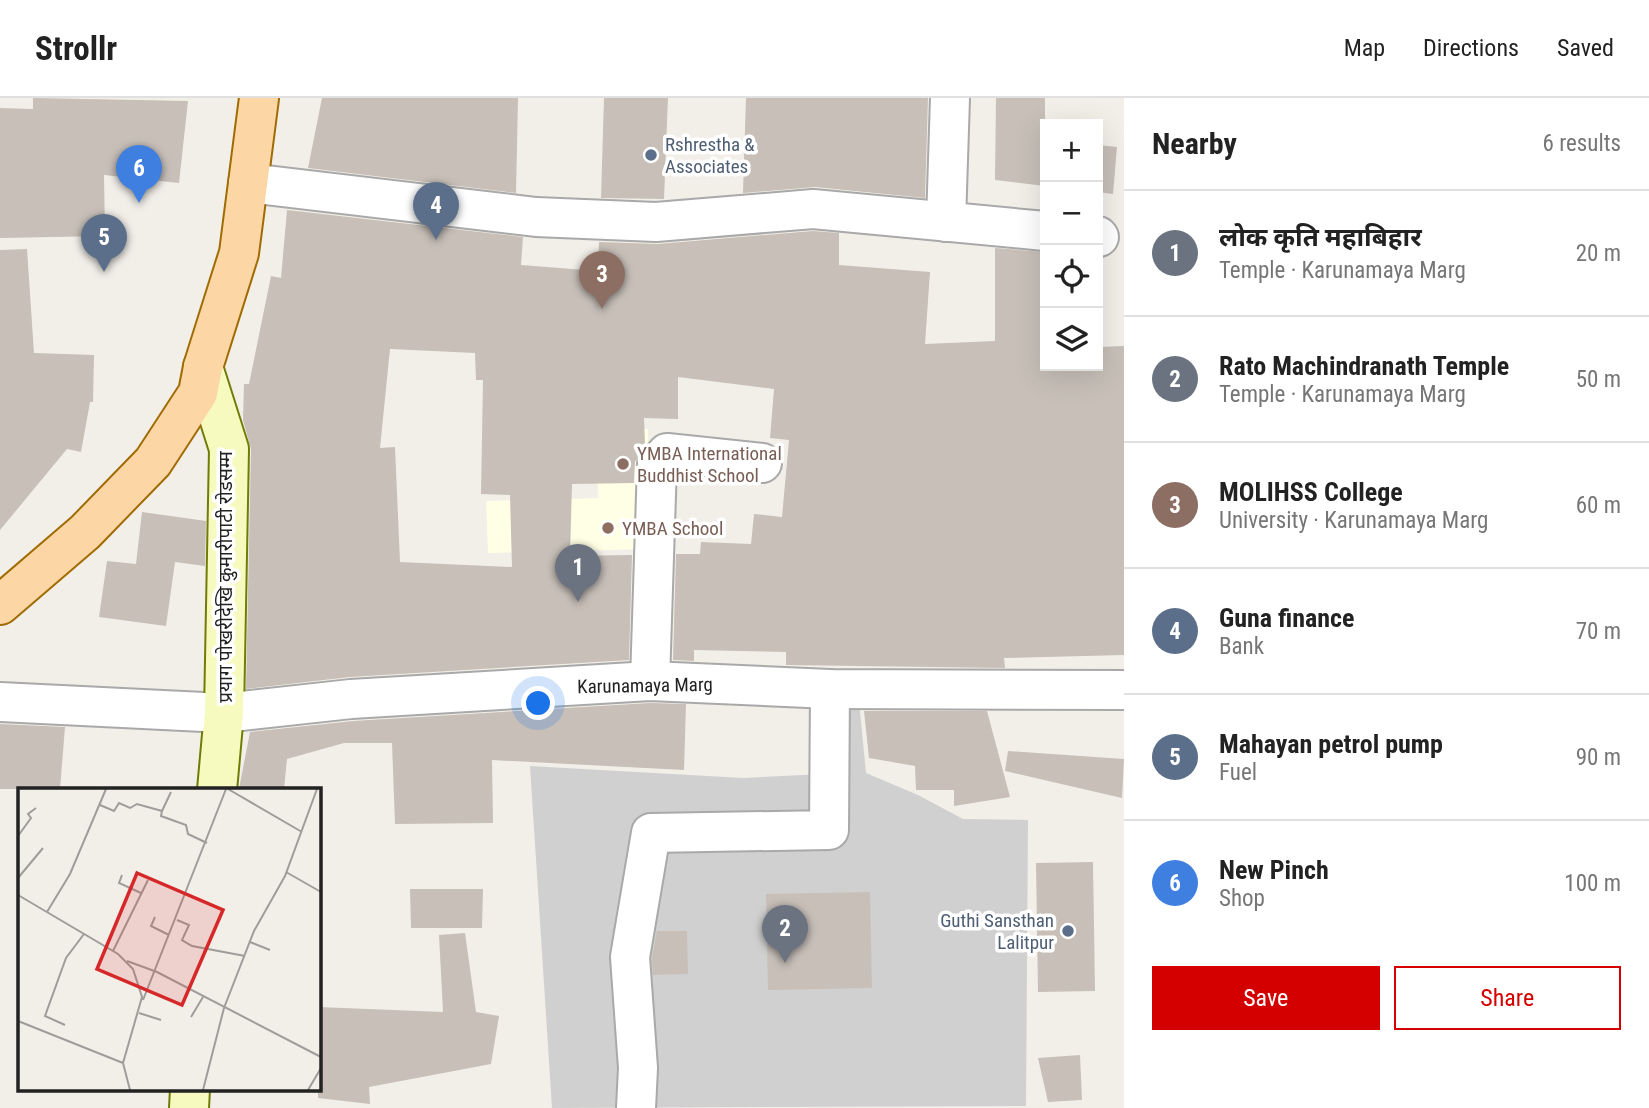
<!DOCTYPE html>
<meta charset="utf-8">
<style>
:root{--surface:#fff;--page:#f2f2f2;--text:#222;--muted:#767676;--line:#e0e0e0;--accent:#d40000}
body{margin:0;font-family:"Roboto Condensed","Noto Sans Devanagari",sans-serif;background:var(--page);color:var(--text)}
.controls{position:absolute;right:21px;top:21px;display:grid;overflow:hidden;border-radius:0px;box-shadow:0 7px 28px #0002}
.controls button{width:63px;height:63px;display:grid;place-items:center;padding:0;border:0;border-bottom:2px solid var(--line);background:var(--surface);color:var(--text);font:35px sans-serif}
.you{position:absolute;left:539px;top:606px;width:24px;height:24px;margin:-18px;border:5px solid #fff;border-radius:50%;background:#1a73e8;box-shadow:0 0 0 10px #1a73e833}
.badge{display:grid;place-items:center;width:46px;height:46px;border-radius:50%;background:var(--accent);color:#fff;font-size:23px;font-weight:700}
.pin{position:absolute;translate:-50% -58px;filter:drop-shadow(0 2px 4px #0008)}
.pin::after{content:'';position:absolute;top:37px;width:24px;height:21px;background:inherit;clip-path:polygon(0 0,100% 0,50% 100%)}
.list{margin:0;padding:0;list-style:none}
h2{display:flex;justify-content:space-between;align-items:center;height:91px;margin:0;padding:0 28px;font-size:30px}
h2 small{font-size:23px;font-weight:400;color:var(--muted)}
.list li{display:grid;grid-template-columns:46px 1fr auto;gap:21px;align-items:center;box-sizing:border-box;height:126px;padding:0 28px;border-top:2px solid var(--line)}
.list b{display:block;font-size:26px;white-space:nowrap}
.list p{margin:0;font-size:23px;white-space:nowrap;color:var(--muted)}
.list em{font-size:23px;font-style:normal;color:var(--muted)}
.actions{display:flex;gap:14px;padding:21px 28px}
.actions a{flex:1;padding:16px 0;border:2px solid var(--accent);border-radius:0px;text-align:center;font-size:24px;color:var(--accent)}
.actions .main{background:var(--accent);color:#fff}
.icon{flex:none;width:38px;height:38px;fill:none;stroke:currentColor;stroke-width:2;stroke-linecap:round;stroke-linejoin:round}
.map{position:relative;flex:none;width:1124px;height:1010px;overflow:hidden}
header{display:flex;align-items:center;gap:42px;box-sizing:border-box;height:98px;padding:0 35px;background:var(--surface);border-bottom:2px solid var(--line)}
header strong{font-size:33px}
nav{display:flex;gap:38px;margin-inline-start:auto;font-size:24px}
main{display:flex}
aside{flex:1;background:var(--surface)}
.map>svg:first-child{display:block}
.education{fill:#ffffe5}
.religious{fill:#d0d0d0}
.building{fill:#c7bfb8;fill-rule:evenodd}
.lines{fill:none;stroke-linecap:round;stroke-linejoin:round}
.street-casing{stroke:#a9a9a9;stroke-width:42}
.secondary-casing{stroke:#707d05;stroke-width:42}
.primary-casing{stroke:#a06b00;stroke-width:42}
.street{stroke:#fff;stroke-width:38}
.secondary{stroke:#f7fabf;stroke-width:38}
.primary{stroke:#fcd6a4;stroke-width:38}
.service-dot{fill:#5c6f8a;stroke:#fff;stroke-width:2.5}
.education-dot{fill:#8d6e63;stroke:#fff;stroke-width:2.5}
.labels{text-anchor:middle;stroke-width:7;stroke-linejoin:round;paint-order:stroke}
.service-label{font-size:19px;fill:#4e5e75;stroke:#fff;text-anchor:start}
.education-label{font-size:19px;fill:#785e54;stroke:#fff;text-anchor:start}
.street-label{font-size:19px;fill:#222;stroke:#fff}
.inset-road{fill:none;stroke:#9f9d99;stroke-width:2}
.view{fill:#d62828;fill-opacity:0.15;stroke:#d62828;stroke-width:3.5}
.inset-edge{fill:none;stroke:#222;stroke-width:3.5}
</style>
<header>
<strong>Strollr</strong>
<nav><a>Map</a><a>Directions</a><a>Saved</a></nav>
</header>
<main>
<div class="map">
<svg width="1124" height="1010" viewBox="0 0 1124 1010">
<rect width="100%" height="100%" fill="#f2efe9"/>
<path class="education" d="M648 331 651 451 488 455 486 403 598 400 596 332Z"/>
<path class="religious" d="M839 602 859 603 866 675 918 697 963 721 1028 722 1026 1008 552 1010 530 668 743 680 843 675Z"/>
<g class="building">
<path d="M33 0 188 3 179 85 104 77 105 138 0 140V10L33 11Z"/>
<path d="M322 0H518L516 95 308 70Z"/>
<path d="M604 0H668L664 101 601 100Z"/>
<path d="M746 0H928L925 100 815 89 743 95Z"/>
<path d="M996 0H1045V88L995 82Z"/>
<path d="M1098 47 1117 49 1113 96 1098 94Z"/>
<path d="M287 112 523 139 521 167 598 173 599 144 658 146 813 133 839 135V167L930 174 925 246 995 243V150L1045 154V268H1098V249L1124 248V557L1004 560 1005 570 786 567V554L694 552V563L673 562 676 456H700L701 444 751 446 754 416 782 419 789 342 770 340 774 291 678 279V321L644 320 645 347 635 364 634 385 572 386 570 458 632 457 629 562 350 579 246 591 251 351 243 322 244 286H249L271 178 281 180ZM390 251 475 255 476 282H483L481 396 510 397 512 469 400 464 395 349 380 350Z"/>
<path d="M27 151 34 255 94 257 93 304H90L81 354 67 351 0 432V152Z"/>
<path d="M142 414 206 423 205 468 175 464 166 528 99 519 107 463 136 466Z"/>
<path d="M650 605 686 606 684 672 492 662 493 725 395 726 392 645H344L287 661 284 691H239L250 634 353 623Z"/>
<path d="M864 613H987L1010 699 954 708V692H916L915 668 869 660Z"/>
<path d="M0 626 65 629 60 691H0Z"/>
<path d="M1008 653 1124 661 1122 700 1005 673Z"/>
<path d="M1093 764 1095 893 1038 894 1036 765Z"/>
<path d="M410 791H483L482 830H411Z"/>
<path d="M870 794 872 890 768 892 766 796Z"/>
<path d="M657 833H687L688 876 653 877 652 860Z"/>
<path d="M465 835 476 914 499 918 491 966 369 989 370 1006 318 1000V909L443 914 439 837Z"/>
<path d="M1080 957 1082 1002 1048 1004 1038 960Z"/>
</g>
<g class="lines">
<g class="street-casing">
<g id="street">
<path d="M248 85 536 119 656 124 813 111 1045 133"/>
<path d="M946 124 950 0"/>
<path d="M1098 138 1099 139"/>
<path d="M650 583 657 366 667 355 762 365"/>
<path d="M0 604 224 615 351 601 650 583 830 591 1124 592"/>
<path d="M636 1010 638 970 630 859 651 735 829 732 830 591"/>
</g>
</g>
<g class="secondary-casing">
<g id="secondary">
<path d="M203 269 229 351 224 615 217 692"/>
<path d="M189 1010 190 991"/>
</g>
</g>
<g class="primary-casing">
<path id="primary" d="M0 507 85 434 153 364 198 295 203 269 239 155 259 0"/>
</g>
<use href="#street" class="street"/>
<use href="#secondary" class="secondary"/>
<use href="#primary" class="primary"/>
</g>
<g class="service-dot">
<circle cx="651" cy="57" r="7"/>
<circle cx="1068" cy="833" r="7"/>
</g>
<g class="education-dot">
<circle cx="623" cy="366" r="7"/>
<circle cx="608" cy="430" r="7"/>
</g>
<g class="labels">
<g class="service-label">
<text x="665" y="53">Rshrestha &amp;<tspan x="665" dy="22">Associates</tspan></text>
<text x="1054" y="829" text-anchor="end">Guthi Sansthan<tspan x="1054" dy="22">Lalitpur</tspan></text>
</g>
<g class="education-label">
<text x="637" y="362">YMBA International<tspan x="637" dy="22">Buddhist School</tspan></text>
<text x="622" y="437">YMBA School</text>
</g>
<g class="street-label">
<text transform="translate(225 479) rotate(-90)" y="7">प्रयाग पोखरीदेखि कुमारीपाटी रोडसम्म</text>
<text transform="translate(645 587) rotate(-1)" y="7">Karunamaya Marg</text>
</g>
</g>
<g transform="translate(18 690)">
<rect width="303" height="303" fill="#f2efe9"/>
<path class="inset-road" d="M210 1 284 44M82 17 96 23 101 15 112 20 119 16 144 23 143 28 168 37 170 46 189 55M144 23 153 4M0 48 13 30 10 26 18 20M268 84 303 104M104 87 101 95 123 105M0 90 25 60M0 107 100 166 115 181 124 209 105 275 112 302M29 124 52 86 88 1M137 129 133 138 151 147M159 132 171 137 164 152 174 158 227 168M232 154 252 162M95 163 130 92M109 173 139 184 303 269M125 212 208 1M121 225 143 232M173 229 185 209M0 233 105 275M47 237 27 228 48 170 66 146M185 302 206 220 236 143 267 88 299 1M290 302 303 280"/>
<path class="view" d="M119 85 205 122 164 217 79 181Z"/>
<rect width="303" height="303" class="inset-edge"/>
</g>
</svg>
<div class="controls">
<button>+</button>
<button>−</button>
<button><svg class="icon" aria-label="locate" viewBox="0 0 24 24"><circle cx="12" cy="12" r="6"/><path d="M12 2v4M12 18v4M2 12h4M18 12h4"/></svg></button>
<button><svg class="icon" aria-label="layers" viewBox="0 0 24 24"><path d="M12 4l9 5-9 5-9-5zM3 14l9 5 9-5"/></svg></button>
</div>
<div class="you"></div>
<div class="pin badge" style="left:578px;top:504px;background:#6b7280">1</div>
<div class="pin badge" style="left:785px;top:865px;background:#6b7280">2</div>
<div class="pin badge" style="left:602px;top:211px;background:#8d6e63">3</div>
<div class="pin badge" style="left:436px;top:142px;background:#5c6f8a">4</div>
<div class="pin badge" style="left:104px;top:174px;background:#5c6f8a">5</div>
<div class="pin badge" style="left:139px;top:105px;background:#3f7fe0">6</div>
</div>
<aside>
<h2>Nearby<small>6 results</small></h2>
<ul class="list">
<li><span class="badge" style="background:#6b7280">1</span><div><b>लोक कृति महाबिहार</b><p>Temple · Karunamaya Marg</p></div><em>20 m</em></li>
<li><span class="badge" style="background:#6b7280">2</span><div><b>Rato Machindranath Temple</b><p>Temple · Karunamaya Marg</p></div><em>50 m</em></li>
<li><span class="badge" style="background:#8d6e63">3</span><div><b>MOLIHSS College</b><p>University · Karunamaya Marg</p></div><em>60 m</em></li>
<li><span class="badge" style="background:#5c6f8a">4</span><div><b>Guna finance</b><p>Bank</p></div><em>70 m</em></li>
<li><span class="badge" style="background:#5c6f8a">5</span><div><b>Mahayan petrol pump</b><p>Fuel</p></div><em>90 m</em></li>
<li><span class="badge" style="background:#3f7fe0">6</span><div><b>New Pinch</b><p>Shop</p></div><em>100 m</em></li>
</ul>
<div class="actions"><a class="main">Save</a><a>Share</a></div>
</aside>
</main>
